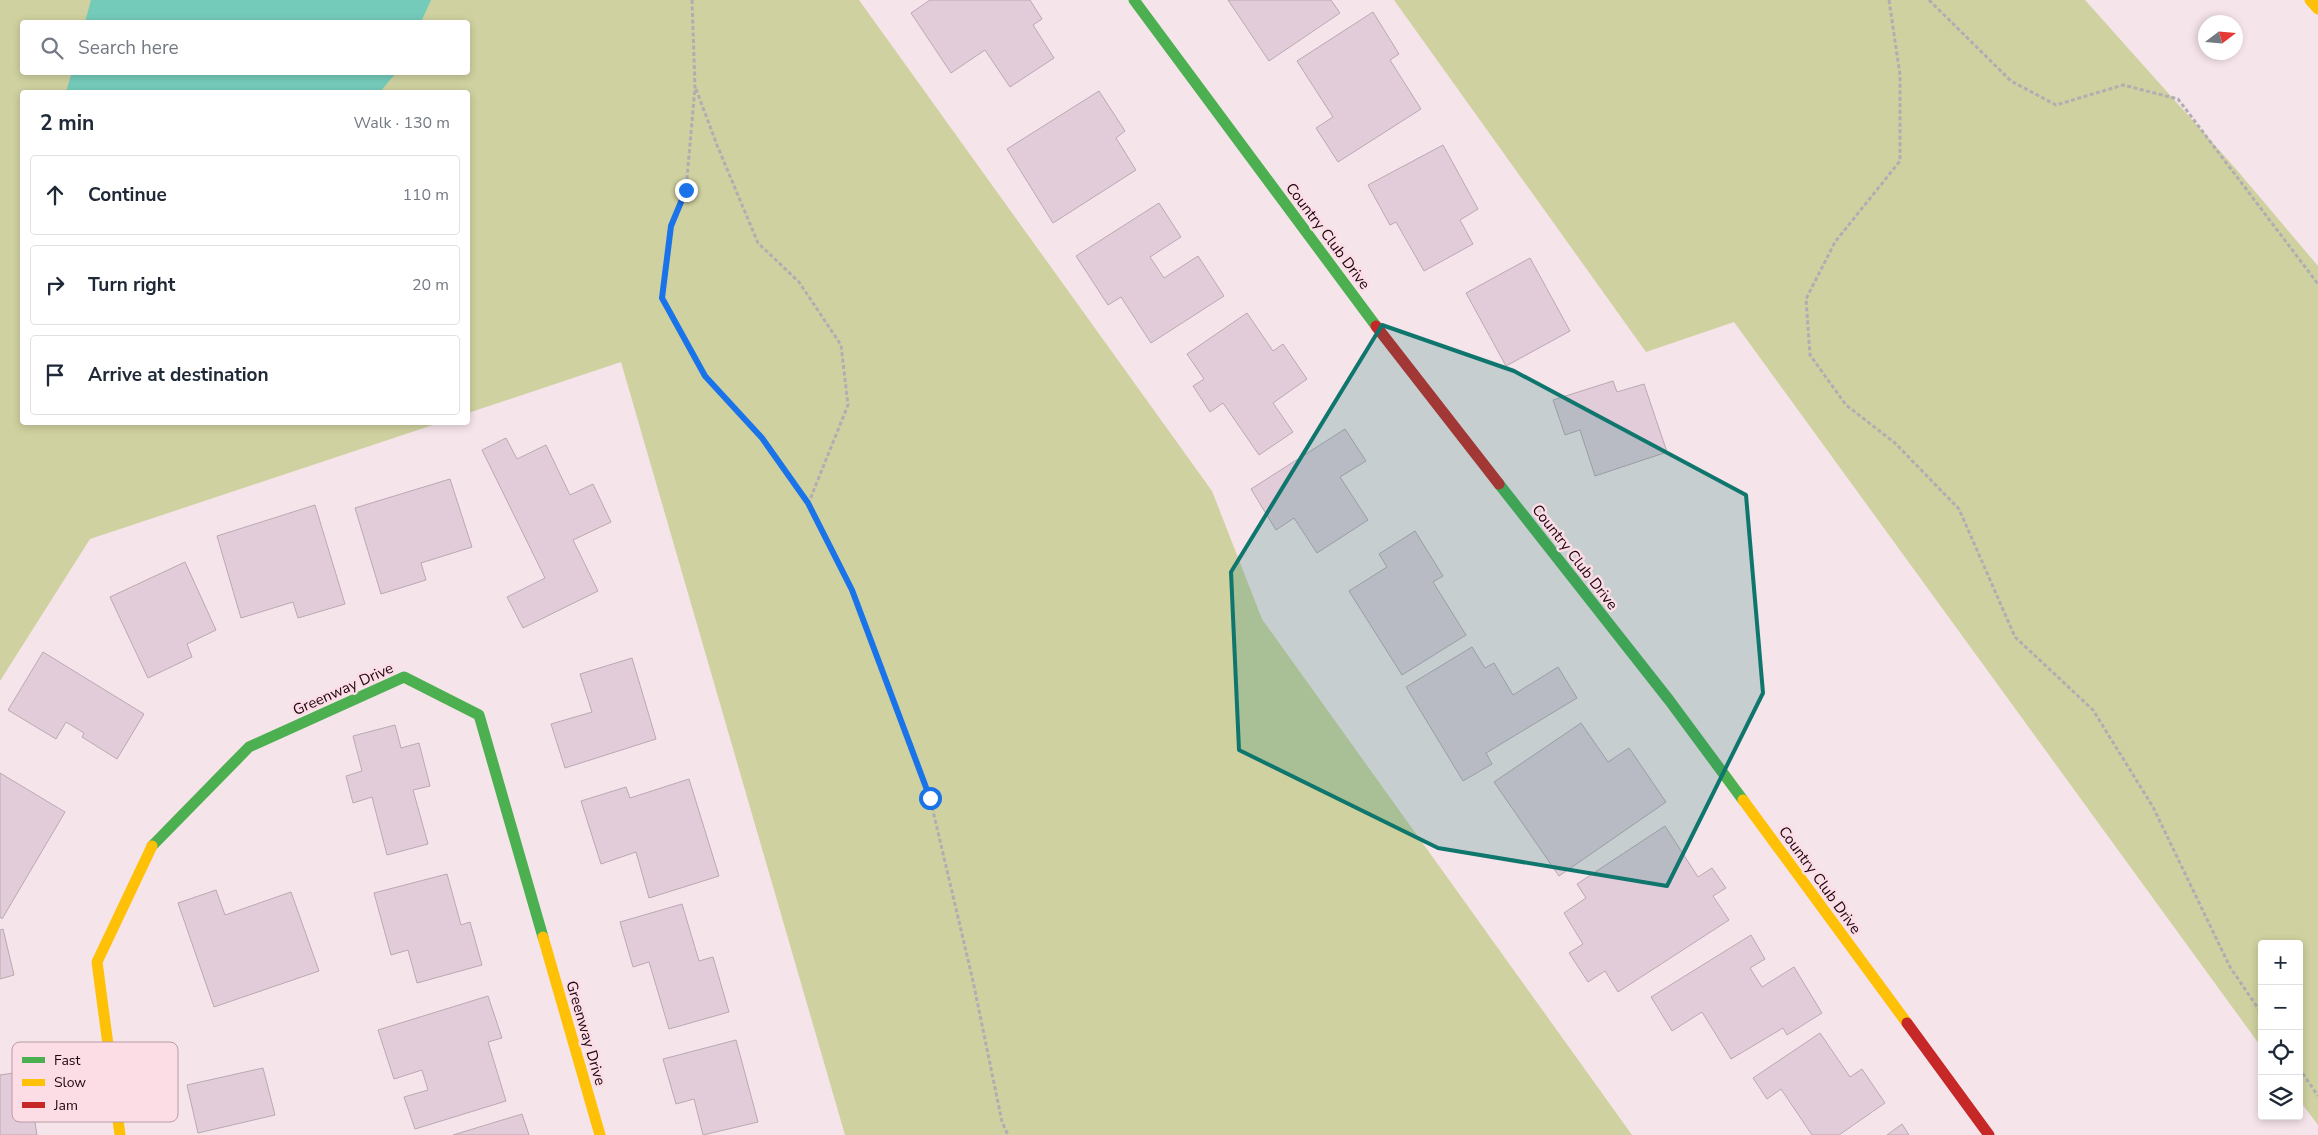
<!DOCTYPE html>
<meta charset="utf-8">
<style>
:root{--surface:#fff;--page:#f2f2f3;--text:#1f2937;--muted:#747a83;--line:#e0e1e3}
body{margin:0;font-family:"Nunito Sans",sans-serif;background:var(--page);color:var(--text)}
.controls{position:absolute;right:15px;bottom:15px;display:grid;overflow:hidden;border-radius:5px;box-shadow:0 2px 8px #0003}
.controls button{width:45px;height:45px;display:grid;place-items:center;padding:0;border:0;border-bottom:1px solid var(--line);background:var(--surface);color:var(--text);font:25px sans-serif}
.compass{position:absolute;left:2198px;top:15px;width:45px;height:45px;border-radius:50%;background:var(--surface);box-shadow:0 2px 8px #0003;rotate:74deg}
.stop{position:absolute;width:15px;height:15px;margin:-11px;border:4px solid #1a73e8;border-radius:50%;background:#fff}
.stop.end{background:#1a73e8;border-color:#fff;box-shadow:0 1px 5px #0008}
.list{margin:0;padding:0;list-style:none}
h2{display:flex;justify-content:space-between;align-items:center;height:65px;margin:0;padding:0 20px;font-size:21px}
h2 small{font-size:16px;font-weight:400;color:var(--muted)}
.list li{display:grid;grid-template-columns:32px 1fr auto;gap:15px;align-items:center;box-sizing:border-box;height:80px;margin:0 10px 10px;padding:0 10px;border:1px solid var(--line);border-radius:5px}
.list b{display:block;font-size:19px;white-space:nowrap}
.list em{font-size:16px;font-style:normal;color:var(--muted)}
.icon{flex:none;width:28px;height:28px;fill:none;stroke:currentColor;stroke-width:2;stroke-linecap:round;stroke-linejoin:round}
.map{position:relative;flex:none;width:2318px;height:1135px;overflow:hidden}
.search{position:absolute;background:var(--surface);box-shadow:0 2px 8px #0003;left:20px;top:20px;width:450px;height:55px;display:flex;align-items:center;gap:12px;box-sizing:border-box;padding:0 18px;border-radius:5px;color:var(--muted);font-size:19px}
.panel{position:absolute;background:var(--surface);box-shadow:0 2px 8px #0003;left:20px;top:90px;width:450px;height:335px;border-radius:5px}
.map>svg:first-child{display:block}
.green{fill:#d0d1a0;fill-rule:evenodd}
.water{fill:#75cbba}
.building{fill:#e3ccd9;stroke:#baa8b2}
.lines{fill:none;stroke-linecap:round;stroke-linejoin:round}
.path{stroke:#b2adb2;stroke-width:3;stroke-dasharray:4 2.5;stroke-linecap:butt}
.fast{stroke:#4caf50;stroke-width:11}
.slow{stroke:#ffc107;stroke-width:11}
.jam{stroke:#c62828;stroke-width:11}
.route{stroke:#1a73e8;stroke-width:6}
.marked{fill:#0f766e;fill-opacity:0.2;stroke:#0f766e;stroke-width:4;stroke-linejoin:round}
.labels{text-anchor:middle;stroke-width:5;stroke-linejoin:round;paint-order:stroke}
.street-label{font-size:15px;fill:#1b040d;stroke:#fcdde6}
.key{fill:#fcdde6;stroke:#b89ca5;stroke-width:1}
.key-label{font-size:14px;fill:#1b040d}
</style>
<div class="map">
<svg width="2318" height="1135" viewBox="0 0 2318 1135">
<rect width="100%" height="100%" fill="#f5e4e9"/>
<g class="green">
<path d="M0 0H859L1212 491 1262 619 1632 1135H845L621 362 468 413V92H22V422L439 423 90 539 0 681ZM22 22H468V72H22Z"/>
<path d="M1394 0H2085L2236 169 2318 266V1125L2299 1100V944H2262V1048L1734 322 1646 352Z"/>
</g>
<g class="water">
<path d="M91 0H431L421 22H85Z"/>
<path d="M72 72H396V73L380 92H66Z"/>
</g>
<g class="building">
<path d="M930 0H1030L1042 19 1033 25 1054 58 1010 87 985 50 951 73 911 13Z"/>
<path d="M1228 0H1331L1340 13 1269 61Z"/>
<path d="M1373 12 1399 54 1390 60 1421 109 1338 162 1316 128 1333 117 1297 61Z"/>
<path d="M1099 91 1125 131 1116 138 1136 170 1053 223 1007 149Z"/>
<path d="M1443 145 1478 209 1460 220 1473 244 1424 271 1396 222 1390 225 1368 185Z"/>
<path d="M1159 203 1181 237 1150 257 1164 278 1198 256 1224 296 1151 343 1121 297 1108 305 1076 256Z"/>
<path d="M1530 258 1570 331 1506 366 1466 293Z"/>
<path d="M1247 313 1273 351 1283 344 1307 379 1273 403 1293 432 1259 455 1223 403 1210 412 1193 386 1204 379 1187 354Z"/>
<path d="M1613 381 1617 392 1644 384 1667 452 1595 476 1580 430 1565 435 1553 400Z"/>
<path d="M1345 429 1366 461 1340 477 1368 520 1317 553 1294 518 1276 530 1251 489Z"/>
<path d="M506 438 517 459 546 445 570 495 593 484 611 522 573 540 598 591 523 628 507 597 545 578 482 450Z"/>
<path d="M450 479 472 547 421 563 426 580 381 594 355 508Z"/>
<path d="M315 505 345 604 298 618 293 602 241 618 217 536Z"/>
<path d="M1415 531 1443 576 1433 582 1466 635 1402 675 1349 591 1387 567 1379 554Z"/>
<path d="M185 562 216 630 187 644 192 657 148 678 110 597Z"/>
<path d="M1472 647 1485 668 1494 663 1513 695 1558 667 1577 698 1486 753 1492 764 1463 781 1406 687Z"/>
<path d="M43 652 144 714 117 759 82 737 84 733 66 722 56 739 8 710Z"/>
<path d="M632 658 656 739 565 768 551 724 592 712 580 674Z"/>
<path d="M1581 723 1608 762 1629 748 1666 802 1559 876 1494 782Z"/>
<path d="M395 725 401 748 419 743 430 786 413 790 428 844 387 855 372 797 353 803 346 776 362 771 353 736Z"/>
<path d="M0 773 65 812 2 919 0 917Z"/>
<path d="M689 779 719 876 649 898 636 852 601 864 581 801 626 787 630 798Z"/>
<path d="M1665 826 1698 877 1712 868 1726 888 1713 896 1729 920 1618 992 1605 971 1588 982 1569 953 1583 944 1564 913 1586 898 1577 884Z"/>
<path d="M447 874 461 925 470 922 482 965 417 983 408 950 391 955 374 893Z"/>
<path d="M216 890 225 915 291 892 319 971 214 1007 178 903Z"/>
<path d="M682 904 699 961 713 957 729 1012 669 1029 649 962 633 967 620 922Z"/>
<path d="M3 929 14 975 0 979V930Z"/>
<path d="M1751 935 1765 959 1750 968 1762 987 1794 967 1822 1013 1787 1035 1783 1028 1731 1059 1702 1012 1672 1031 1651 997Z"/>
<path d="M488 996 502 1038 488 1042 506 1101 415 1129 404 1097 428 1090 422 1070 394 1079 378 1030Z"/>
<path d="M1820 1033 1850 1077 1862 1069 1885 1103 1839 1135H1812L1781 1089 1767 1099 1753 1078Z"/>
<path d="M736 1040 758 1122 703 1135 694 1099 676 1104 663 1059Z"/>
<path d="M263 1068 275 1115 198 1133 187 1085Z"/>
<path d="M27 1071 37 1135H0V1075Z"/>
<path d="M522 1114 529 1135H453Z"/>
<path d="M1902 1124 1909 1135H1887Z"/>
</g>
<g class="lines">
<g class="path">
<path d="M692 0 695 87 686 190 671 226 662 298 705 376 762 437 808 503 852 590 930 798 973 981 1002 1122 1008 1135"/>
<path d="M1889 0 1900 75V161L1835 242 1806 299 1810 355 1846 405 1895 443 1959 509 2015 637 2093 710 2153 807 2230 967 2262 1014"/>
<path d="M1929 0 2011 81 2056 105 2123 85 2178 99 2318 284"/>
<path d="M696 89 717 145 758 243 799 282 841 345 848 405 809 502"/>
<path d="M2299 1068 2318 1096"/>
</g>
<g class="fast">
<path d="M1134 0 1376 326"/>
<path d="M1499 484 1669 700 1743 800"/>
<path d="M152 846 249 747 404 677 479 715 543 937"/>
</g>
<g class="slow">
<path d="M2310 0 2318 9"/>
<path d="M1743 800 1907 1023"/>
<path d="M543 937 600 1135"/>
<path d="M120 1135 97 962 152 846"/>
</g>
<g class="jam">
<path d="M1376 326 1499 484"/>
<path d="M1907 1023 1989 1135"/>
</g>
</g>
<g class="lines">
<path class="route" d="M686 190 671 226 662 298 705 376 762 438 808 503 852 590 930 798"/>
</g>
<path class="marked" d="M1382 325 1514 371 1746 495 1763 693 1667 886 1438 848 1239 750 1231 572Z"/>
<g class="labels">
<g class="street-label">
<text transform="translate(1328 236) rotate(53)" y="5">Country Club Drive</text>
<text transform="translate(1575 557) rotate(52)" y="5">Country Club Drive</text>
<text transform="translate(343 689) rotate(-24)" y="5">Greenway Drive</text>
<text transform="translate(1820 880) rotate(54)" y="5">Country Club Drive</text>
<text transform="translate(586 1033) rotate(74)" y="5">Greenway Drive</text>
</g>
</g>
<rect x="12" y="1042" width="166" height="80" rx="8" class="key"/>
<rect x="22" y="1057" width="23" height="6" fill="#4caf50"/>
<rect x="22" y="1079" width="23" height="7" fill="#ffc107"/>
<rect x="22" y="1102" width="23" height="6" fill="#c62828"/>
<g class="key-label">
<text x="54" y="1065">Fast</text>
<text x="54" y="1087">Slow</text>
<text x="54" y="1110">Jam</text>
</g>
</svg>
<div class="controls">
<button>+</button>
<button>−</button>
<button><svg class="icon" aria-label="locate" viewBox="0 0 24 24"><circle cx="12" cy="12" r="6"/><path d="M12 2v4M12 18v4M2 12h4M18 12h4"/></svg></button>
<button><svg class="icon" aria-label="layers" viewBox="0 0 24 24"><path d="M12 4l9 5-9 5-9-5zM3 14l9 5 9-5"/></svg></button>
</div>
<svg class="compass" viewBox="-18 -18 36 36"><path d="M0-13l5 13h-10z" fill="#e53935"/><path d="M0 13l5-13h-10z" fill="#747a83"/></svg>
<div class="stop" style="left:930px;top:798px"></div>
<div class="stop end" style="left:686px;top:190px"></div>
<div class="search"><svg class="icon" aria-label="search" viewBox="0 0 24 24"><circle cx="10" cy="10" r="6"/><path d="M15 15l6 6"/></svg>Search here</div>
<section class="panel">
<h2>2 min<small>Walk · 130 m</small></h2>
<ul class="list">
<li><svg class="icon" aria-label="ahead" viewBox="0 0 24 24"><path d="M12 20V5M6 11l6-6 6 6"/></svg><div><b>Continue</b></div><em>110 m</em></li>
<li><svg class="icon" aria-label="right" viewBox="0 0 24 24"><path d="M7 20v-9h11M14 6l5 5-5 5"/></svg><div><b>Turn right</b></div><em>20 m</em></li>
<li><svg class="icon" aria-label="arrive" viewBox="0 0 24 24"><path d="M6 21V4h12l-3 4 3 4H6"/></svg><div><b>Arrive at destination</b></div></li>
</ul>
</section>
</div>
